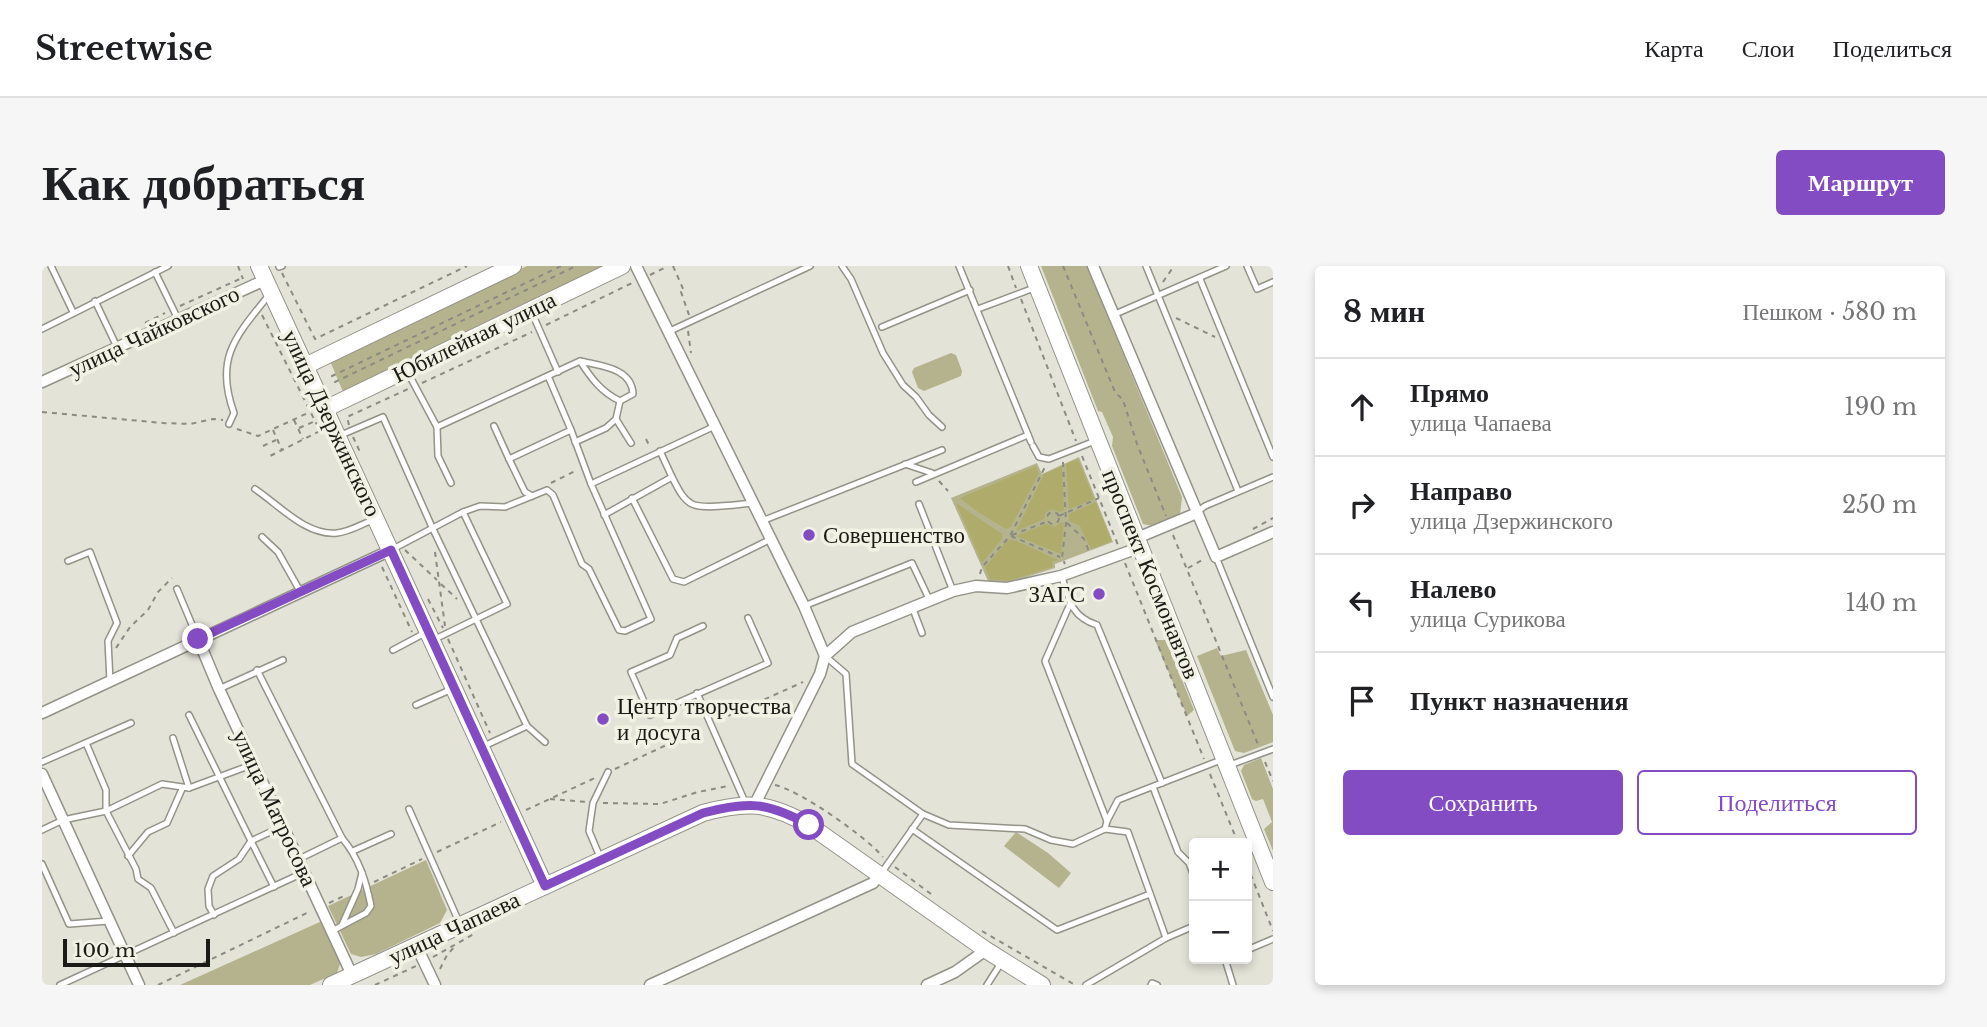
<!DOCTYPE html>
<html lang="ru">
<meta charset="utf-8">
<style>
:root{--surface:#fff;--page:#f6f6f6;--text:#202124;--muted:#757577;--line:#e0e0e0;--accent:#844cc3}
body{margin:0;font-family:"Libre Baskerville",serif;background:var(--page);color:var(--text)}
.controls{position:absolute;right:21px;bottom:21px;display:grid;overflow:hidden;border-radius:7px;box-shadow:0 4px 10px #0003}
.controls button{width:63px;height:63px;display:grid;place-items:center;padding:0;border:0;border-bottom:2px solid var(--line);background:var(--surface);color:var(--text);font:35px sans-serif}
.scale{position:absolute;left:21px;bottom:18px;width:147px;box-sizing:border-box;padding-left:7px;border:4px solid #1a1a16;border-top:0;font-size:19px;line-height:24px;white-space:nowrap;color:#1a1a16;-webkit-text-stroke:5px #f1f1e4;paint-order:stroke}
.stop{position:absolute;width:21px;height:21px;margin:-16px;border:5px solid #844cc3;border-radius:50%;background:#fff}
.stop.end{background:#844cc3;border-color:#fff;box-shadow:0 2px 7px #0008}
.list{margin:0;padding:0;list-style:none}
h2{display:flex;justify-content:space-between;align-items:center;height:91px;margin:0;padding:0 28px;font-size:30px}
h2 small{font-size:23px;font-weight:400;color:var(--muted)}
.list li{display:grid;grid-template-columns:46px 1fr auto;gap:21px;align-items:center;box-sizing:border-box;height:98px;padding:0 28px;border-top:2px solid var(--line)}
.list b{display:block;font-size:26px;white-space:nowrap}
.list p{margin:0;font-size:23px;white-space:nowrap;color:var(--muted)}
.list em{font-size:23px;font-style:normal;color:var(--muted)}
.actions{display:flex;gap:14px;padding:21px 28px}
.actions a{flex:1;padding:16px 0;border:2px solid var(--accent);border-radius:7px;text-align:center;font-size:24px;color:var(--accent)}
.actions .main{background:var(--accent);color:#fff}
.icon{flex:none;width:38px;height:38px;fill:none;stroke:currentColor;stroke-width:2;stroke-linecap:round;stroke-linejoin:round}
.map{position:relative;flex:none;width:1231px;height:719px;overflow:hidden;border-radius:7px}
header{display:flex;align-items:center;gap:42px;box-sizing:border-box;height:98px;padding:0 35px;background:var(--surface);border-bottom:2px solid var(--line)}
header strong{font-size:33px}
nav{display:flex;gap:38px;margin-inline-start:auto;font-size:24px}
.intro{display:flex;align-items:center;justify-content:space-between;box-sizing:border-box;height:168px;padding:0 42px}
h1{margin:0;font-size:49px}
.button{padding:18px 32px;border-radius:7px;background:var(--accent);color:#fff;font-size:24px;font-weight:700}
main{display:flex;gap:42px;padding:0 42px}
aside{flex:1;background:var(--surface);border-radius:7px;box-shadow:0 4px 10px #0003}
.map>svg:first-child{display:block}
.green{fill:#b4b38d}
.forest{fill:#afac6b}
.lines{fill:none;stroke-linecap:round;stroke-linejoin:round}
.service-casing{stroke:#949388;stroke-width:8}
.minor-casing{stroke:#949388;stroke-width:13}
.secondary-casing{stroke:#949388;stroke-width:18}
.path{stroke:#8c8b83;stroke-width:2;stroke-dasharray:5 5;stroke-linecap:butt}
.service{stroke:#fff;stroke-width:5}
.minor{stroke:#fff;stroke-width:10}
.secondary{stroke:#fff;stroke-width:16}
.route{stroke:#844cc3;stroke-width:9}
.poi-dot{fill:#844cc3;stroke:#f1f1e4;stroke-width:2.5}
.labels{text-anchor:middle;stroke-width:7;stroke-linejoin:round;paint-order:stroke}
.street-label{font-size:23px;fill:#1a1a16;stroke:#f1f1e4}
.poi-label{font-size:23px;fill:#1a1a16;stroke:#f1f1e4;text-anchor:start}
</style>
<header>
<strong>Streetwise</strong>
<nav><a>Карта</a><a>Слои</a><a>Поделиться</a></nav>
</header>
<div class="intro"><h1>Как добраться</h1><a class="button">Маршрут</a></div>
<main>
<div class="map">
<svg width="1231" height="719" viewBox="0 0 1231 719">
<rect width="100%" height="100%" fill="#e4e3d7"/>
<g class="green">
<path d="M485 0H566L302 128 288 95Z"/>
<path d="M999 0H1045L1140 231 1138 249 1111 260 1101 258 1070 180 1071 171 1060 146 1056 145Z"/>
<path d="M909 87 914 89 920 105 919 110 882 125 876 122 870 106 872 102Z"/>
<path d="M1037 191 1071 276 1013 298V302L966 317 946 315 909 232 995 197 1000 208Z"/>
<path d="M1113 374H1124L1152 444 1145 450Z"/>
<path d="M1175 382 1179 390 1204 384 1231 449V476L1202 487 1193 485 1155 390Z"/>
<path d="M1219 492 1231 523V585L1222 563 1230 556 1221 533 1214 535 1210 533 1199 505 1202 499Z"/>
<path d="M974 566 1006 587 1029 607 1017 622 962 580Z"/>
<path d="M384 594 405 644 398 657 334 688 319 691 309 688 286 640Z"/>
<path d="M280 655 295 689 298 698 295 707 268 719H138Z"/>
</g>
<g class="forest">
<path d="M1036 193 1052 233 1027 243 1024 198Z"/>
<path d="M994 200 997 207 969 261 964 263 936 246 918 232Z"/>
<path d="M1020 200 1022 244 1018 246 1010 243 1004 246 1002 253 974 265 1002 208Z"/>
<path d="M1054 236 1070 275 1049 283 1038 260 1027 255V248Z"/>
<path d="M914 237 960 268V273L940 297Z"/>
<path d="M1018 256 1022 257 1019 288 974 270 1004 258 1014 261Z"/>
<path d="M970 273 1016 294 1010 296 1011 301 966 315 948 313 943 301 965 275Z"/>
</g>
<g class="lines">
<g class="service-casing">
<g id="service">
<path d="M9 0 31 46"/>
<path d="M800 0 809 13 841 87 861 119 874 131 887 149 900 161"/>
<path d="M917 0 989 176"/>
<path d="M1104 0 1196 225"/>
<path d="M1205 0 1215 23 1231 16"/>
<path d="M237 1 240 0"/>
<path d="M113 6 136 53"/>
<path d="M1158 13 1231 191"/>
<path d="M53 35 76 83"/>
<path d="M936 43 992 22"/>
<path d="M490 47 516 106"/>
<path d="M1071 49 1184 0"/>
<path d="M840 61 928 24"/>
<path d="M0 63 126 0"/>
<path d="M628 65 768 0"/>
<path d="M538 95C559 100 590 102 591 128L578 135C559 126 549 112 538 95Z"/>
<path d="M365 105 395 161 396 190 409 217"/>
<path d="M574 153 589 177"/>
<path d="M187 158 192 147C172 92 194 70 227 29"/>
<path d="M452 160 467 193 529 164 506 110"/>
<path d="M395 161 538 95"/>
<path d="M299 169 341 151 390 261 485 460 442 480"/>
<path d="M533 176 564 162 574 153 578 135"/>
<path d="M991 180 997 191 1007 193 1053 175"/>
<path d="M467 193 483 226 490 230"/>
<path d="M863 198 890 207"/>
<path d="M630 211C635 220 640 233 650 238 662 244 697 238 712 237"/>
<path d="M874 216 986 169"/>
<path d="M549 218 673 160"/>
<path d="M213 223C237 239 264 270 295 267 307 266 320 258 331 254"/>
<path d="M590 232 631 313 642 316 729 273"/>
<path d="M877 238 911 325"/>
<path d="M1155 246 1163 240 1231 211"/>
<path d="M562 249 630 211 618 185"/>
<path d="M720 255 900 184"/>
<path d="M220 271 236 286 258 325"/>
<path d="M351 283 421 246 438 240 463 241 505 224 511 229 540 298 547 303 577 364 583 365 609 353 549 218 529 164"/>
<path d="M1174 291 1231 431"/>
<path d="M26 295 48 286 75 357 66 375 68 415"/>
<path d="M1020 311C1027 335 1030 351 1055 359L1120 517"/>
<path d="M135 323 156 373"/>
<path d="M1028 338 1003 395 1065 555 1063 563 1086 566 1124 672"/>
<path d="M762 340 870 297 888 335"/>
<path d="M871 343 880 367"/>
<path d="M661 360 635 372 628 389 589 406 608 449 726 397 706 352"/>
<path d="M391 374 465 338 421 246"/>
<path d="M351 384 383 367"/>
<path d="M783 390 804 408 810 498 881 548 907 559 983 563 1009 574 1031 578 1063 563"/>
<path d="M215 404 300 572 257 593"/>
<path d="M177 423 241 394"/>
<path d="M655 427 703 536"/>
<path d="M374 439 410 423"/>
<path d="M147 449 209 575 241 560"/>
<path d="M485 460 503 476"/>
<path d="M131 472 147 522"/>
<path d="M44 477 64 524V545L94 603 96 613 109 622 132 667"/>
<path d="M0 496 89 457"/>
<path d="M1188 499 1231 483"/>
<path d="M1111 521 1136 586 1147 597 1152 610"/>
<path d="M367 543 417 656"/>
<path d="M1065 555 1076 534 1179 494"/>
<path d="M870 563 1015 664 1108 628"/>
<path d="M0 564 21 554 64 545 120 518 147 522 212 498"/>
<path d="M311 585 349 568"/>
<path d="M86 590 106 566 125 557 140 523"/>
<path d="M558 591 547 565 551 537 566 506"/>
<path d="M0 598 27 658 67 655"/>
<path d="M840 606 881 548"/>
<path d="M172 649 167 640 166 623 171 610 197 593 209 575 232 621"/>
<path d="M300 659 316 623 320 607"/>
<path d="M290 665 324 647 329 640C324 615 317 592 300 572"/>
<path d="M1205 684 1231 673"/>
<path d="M1183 693 1191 719"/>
<path d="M18 719 263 606"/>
<path d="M945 719 959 697"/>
<path d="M1044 719 1124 672 1152 660"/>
<path d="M1109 719 1110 717 1115 719"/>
</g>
</g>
<g class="minor-casing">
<g id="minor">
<path d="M594 0 762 340 783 390"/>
<path d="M1051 0 1174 291 1231 266"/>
<path d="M0 116 223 14"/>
<path d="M1095 272 1155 247"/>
<path d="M156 373 177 423 310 709"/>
<path d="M0 447 349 284"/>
<path d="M0 508 97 719"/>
<path d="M713 538 778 408 783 390 810 366 911 325 934 320 965 322 1019 310 1099 281"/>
<path d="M374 679 393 719"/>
<path d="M608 719 831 617 838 609"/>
<path d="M885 719 913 706 944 684"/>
</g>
</g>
<g class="secondary-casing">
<g id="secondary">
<path d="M217 0 503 620"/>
<path d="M987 0 1231 616"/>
<path d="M263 100 471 0"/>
<path d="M283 143 580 0"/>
<path d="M289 719 661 547C705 535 726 536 767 559L944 684 1000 719"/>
</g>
</g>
<g class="path">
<path d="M196 0 201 13"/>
<path d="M519 0 290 110 293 116 534 0"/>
<path d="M631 0 642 25 639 26 647 49"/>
<path d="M966 0 974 22"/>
<path d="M1021 0 1073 126 1081 134 1095 178 1124 250"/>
<path d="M240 7 273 73 425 0"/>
<path d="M608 9 626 0"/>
<path d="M1121 16 1132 0"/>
<path d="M979 33 1034 175"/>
<path d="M138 40 200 12"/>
<path d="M220 49 278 165 226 191"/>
<path d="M1134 52 1173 71"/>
<path d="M103 57 123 47"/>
<path d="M504 59 590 17"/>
<path d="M646 65 649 87"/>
<path d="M380 117 490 66"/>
<path d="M0 146 121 157 148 158 171 153 181 154"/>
<path d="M252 154 261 173"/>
<path d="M307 159 305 151 366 123"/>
<path d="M257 162 271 156"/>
<path d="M195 163 216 170 268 146"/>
<path d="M231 164 240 184"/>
<path d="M311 171 319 188"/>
<path d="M604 173 608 181"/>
<path d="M221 180 234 174"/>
<path d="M1040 190 1076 279"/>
<path d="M1021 196 1024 257 1020 292 1023 298"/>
<path d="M897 215 906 225"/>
<path d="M509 217 535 204"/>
<circle cx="1011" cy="252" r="6"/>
<path d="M1017 250 1057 232"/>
<path d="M1025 257 1042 273 1048 288"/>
<path d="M1211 263 1231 252"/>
<path d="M970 269 1004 256"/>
<path d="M1131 269 1217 481"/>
<path d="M969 270 1018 291"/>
<path d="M363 284 395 314"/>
<path d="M393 286 403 360"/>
<path d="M1083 297 1162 493"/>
<path d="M340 301 370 366"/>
<path d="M1146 302 1162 293"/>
<path d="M938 308 940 301 968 270 1003 201"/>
<path d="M399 318 415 333"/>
<path d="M386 333 401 362"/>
<path d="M406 373 448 467"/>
<path d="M74 382 88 361 106 344 116 326 130 312"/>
<path d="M677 454 761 416"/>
<path d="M1223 496 1231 515"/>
<path d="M573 503 663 461"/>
<path d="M1168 508 1196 577"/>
<path d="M733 519C759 525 823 570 841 591"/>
<path d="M508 533 545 536"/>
<path d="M561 537 618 538 656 526 686 520"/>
<path d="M484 544 555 511"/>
<path d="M395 586 459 556"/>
<path d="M1205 599 1231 665"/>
<path d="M853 601 893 631"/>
<path d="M332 616 380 593"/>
<path d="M287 637 304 629"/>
<path d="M940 665 1033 719"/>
<path d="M391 691 432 668"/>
<path d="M398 703 405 689 414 679"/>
<path d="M116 719 269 645"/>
<path d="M333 719 374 700"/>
</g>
<use href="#service" class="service"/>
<use href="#minor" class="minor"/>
<use href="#secondary" class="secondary"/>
</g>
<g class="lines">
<path class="route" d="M156 373 349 284 503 620 661 547C706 535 726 536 767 559"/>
</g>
<g class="poi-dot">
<circle cx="767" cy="269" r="7"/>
<circle cx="1057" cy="328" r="7"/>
<circle cx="561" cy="453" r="7"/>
</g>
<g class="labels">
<g class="street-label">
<text transform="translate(112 65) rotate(-25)" y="8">улица Чайковского</text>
<text transform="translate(432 71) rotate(-26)" y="8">Юбилейная улица</text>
<text transform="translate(290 157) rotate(65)" y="8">улица Дзержинского</text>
<text transform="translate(1109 308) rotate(68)" y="8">проспект Космонавтов</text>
<text transform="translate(233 542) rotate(65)" y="8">улица Матросова</text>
<text transform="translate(412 662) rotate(-25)" y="8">улица Чапаева</text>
</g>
<g class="poi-label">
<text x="781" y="277">Совершенство</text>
<text x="1043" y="336" text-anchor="end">ЗАГС</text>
<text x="575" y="448">Центр творчества<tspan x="575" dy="26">и досуга</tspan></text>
</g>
</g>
</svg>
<div class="controls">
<button>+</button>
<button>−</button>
</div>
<div class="scale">100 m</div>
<div class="stop" style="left:767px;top:559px"></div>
<div class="stop end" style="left:156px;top:373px"></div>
</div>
<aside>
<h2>8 мин<small>Пешком · 580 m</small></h2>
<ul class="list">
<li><svg class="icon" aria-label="ahead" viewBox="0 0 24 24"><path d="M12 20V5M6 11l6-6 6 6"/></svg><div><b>Прямо</b><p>улица Чапаева</p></div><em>190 m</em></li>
<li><svg class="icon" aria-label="right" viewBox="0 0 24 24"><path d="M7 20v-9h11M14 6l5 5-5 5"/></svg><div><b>Направо</b><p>улица Дзержинского</p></div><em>250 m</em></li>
<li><svg class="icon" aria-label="left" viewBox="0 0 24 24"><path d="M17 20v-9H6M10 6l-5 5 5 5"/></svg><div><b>Налево</b><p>улица Сурикова</p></div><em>140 m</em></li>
<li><svg class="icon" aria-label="arrive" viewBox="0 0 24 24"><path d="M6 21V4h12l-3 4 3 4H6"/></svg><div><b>Пункт назначения</b></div></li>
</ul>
<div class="actions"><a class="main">Сохранить</a><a>Поделиться</a></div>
</aside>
</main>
